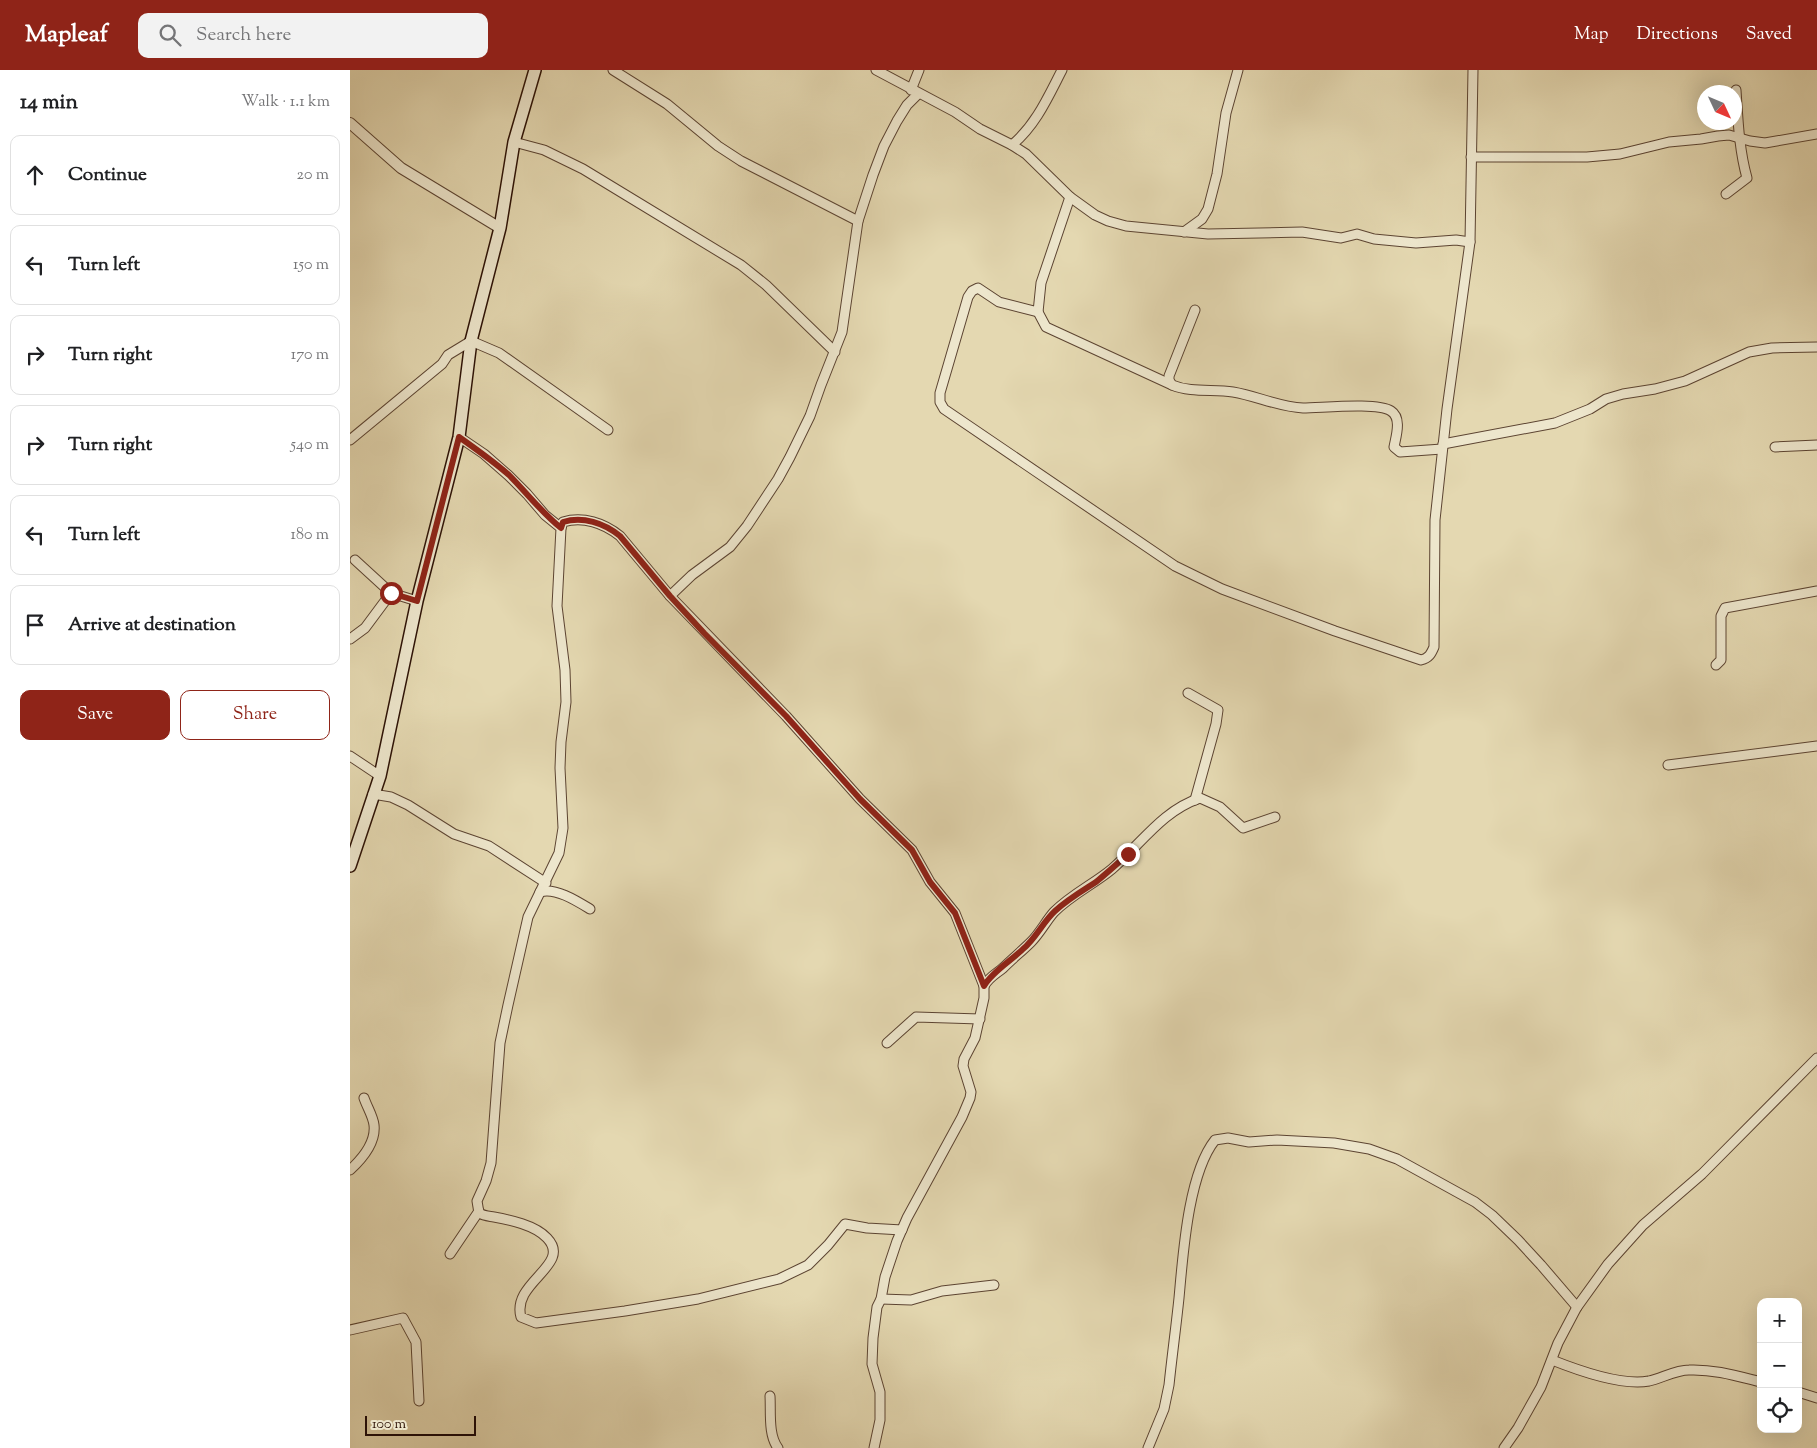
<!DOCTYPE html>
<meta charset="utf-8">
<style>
:root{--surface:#fff;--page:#f2f2f2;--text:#202124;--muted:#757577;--line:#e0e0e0;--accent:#8f2418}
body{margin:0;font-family:"Sorts Mill Goudy",serif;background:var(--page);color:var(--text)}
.controls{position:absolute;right:15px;bottom:15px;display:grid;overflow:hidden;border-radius:10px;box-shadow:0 5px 20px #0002}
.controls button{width:45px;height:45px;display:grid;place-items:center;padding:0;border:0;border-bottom:1px solid var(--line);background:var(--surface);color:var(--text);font:25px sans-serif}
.compass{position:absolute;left:1347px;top:15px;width:45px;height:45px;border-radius:50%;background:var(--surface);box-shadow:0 5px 20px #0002;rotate:134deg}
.scale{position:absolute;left:15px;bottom:12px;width:111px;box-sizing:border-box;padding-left:5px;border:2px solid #2e1307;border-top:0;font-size:14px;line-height:18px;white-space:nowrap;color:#2e1307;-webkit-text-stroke:4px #ede6cc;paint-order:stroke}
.stop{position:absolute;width:15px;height:15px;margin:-11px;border:4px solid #8f2418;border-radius:50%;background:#fff}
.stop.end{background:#8f2418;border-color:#fff;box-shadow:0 1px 5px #0008}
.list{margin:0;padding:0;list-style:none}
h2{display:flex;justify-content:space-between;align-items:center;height:65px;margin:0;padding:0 20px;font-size:21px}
h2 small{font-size:16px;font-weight:400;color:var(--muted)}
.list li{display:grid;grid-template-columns:32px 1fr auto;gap:15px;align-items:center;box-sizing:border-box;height:80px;margin:0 10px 10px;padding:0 10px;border:1px solid var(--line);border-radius:10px}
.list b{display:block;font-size:19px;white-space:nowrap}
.list em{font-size:16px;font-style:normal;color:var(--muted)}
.actions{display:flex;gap:10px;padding:15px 20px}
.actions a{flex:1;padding:11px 0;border:1px solid var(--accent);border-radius:10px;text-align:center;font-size:18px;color:var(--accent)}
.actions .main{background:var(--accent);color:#fff}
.icon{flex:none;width:28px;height:28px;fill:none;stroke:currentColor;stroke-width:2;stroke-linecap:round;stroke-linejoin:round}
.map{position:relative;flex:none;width:1467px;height:1378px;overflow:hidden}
header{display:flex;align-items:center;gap:30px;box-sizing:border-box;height:70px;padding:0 25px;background:var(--accent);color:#fff}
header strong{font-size:24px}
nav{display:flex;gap:28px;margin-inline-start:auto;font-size:18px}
.search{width:350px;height:45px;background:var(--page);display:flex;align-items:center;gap:12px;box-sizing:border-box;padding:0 18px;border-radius:10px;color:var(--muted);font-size:19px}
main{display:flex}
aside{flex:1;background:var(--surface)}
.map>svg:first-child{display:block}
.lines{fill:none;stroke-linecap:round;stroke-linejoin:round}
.minor-casing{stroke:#5c4432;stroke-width:11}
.tertiary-casing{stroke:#5c4432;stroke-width:12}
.secondary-casing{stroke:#2e1307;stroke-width:14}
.minor{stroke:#ede6cc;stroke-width:9}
.tertiary{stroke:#ede6cc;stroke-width:10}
.secondary{stroke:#ede6cc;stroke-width:11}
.route{stroke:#8f2418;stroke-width:6}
</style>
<header>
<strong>Mapleaf</strong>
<div class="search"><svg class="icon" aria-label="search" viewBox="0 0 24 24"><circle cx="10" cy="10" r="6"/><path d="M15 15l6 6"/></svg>Search here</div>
<nav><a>Map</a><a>Directions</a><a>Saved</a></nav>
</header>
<main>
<aside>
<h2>14 min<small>Walk · 1.1 km</small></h2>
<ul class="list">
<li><svg class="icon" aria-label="ahead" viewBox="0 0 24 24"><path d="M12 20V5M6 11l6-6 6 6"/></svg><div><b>Continue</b></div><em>20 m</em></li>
<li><svg class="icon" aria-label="left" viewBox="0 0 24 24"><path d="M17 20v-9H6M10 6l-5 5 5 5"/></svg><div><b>Turn left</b></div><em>150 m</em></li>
<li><svg class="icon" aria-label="right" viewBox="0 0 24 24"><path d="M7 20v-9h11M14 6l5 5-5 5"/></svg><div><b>Turn right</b></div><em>170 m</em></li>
<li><svg class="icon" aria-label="right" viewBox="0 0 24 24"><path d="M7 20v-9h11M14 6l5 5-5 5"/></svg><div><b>Turn right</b></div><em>540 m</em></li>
<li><svg class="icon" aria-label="left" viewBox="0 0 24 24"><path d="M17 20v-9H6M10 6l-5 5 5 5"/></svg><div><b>Turn left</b></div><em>180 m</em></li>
<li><svg class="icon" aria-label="arrive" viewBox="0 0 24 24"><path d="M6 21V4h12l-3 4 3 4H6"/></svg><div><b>Arrive at destination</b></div></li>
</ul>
<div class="actions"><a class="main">Save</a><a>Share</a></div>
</aside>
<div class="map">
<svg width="1467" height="1378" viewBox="0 0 1467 1378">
<rect width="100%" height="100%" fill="#e4d8b1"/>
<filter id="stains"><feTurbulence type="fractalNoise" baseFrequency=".004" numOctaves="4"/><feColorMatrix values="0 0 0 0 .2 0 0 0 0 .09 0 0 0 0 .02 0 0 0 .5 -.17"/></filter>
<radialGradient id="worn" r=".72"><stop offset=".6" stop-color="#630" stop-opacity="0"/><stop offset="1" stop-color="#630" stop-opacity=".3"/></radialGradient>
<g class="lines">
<g class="minor-casing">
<g id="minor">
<path d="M263 0 317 34 368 76 391 91 508 151"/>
<path d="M526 0 605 42 630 59 662 75 676 84 720 127 745 145 758 151 776 156 858 164 952 162 991 168 1007 164 1024 169 1066 173 1106 170 1120 172"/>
<path d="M561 20 569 0"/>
<path d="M164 72 194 80 233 99 391 195 416 215 485 282"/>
<path d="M662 75C686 55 698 27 712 0"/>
<path d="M1121 87H1237L1270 84 1319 72 1351 69 1368 66 1379 65 1400 71 1415 73 1467 64"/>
<path d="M1376 124 1397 108C1389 79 1388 50 1386 20"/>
<path d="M720 127 691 213 688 242 649 232 628 218 622 221 618 227 590 323V332L594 339 825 496 872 519 985 561 1071 590C1079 588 1081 584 1084 577L1085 450 1097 339 1120 172 1123 0"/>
<path d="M834 162 852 149 858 139 867 104 876 43 888 0"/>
<path d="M845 240 819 306V310L822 315C841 323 863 319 883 322 907 326 929 337 953 338 972 338 1027 332 1041 341 1052 348 1046 366 1044 377L1050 382 1092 379"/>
<path d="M688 242 696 257 822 315"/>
<path d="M109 367 134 384 158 405 177 424 195 445 211 458 207 536 215 600 216 632 211 672 210 698 213 758 209 783 178 847 158 935 150 973 141 1093 136 1111 127 1131 129 1143C134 1146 138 1146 144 1147 160 1150 185 1155 197 1168 223 1195 161 1212 171 1247L186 1253 275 1241 348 1229 429 1209 458 1195 478 1175 495 1154 517 1158 552 1160"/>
<path d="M0 370 92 294 98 285 121 271 149 283 258 360"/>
<path d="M1093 374 1205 353 1240 339 1256 329 1273 324 1305 319 1335 311 1399 282 1422 278 1467 277"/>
<path d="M1425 377 1467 375"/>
<path d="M211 458 213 452C233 446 254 453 270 466L320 526 436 646 510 729 562 780 580 812 605 843 634 916V928L625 968 614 989 613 996 621 1022 620 1028 612 1047 557 1148 547 1171 535 1207 531 1229 527 1237 523 1268 522 1294 530 1322V1350L524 1378"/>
<path d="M5 490 41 523"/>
<path d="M320 526 342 505 380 477 397 456 428 409 440 387 460 346 471 315 492 262 508 151 523 105 534 76 547 51 557 35 568 24"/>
<path d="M0 569 15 558 41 523 67 531"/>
<path d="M1366 595 1371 590V546L1375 538 1467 521"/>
<path d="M838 623 868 640 866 654 845 730"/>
<path d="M0 686 30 706"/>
<path d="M1318 695 1467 676"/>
<path d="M23 724 41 727 58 735 104 764 139 776 196 813"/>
<path d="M190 822C205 817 227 831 240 839"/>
<path d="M634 916C639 907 646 904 653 898 662 889 672 881 681 872 690 863 696 851 704 842 722 824 744 814 762 799 792 773 812 741 850 728L870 737 893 758 925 747"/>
<path d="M537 973 566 947 630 949"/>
<path d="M0 1100C12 1089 26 1072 24 1055 23 1046 17 1037 14 1028"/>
<path d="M100 1184 129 1141"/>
<path d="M531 1229 561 1230 592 1221 644 1215"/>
<path d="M0 1260 53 1248 66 1272 69 1331"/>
<path d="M1202 1290C1227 1300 1272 1316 1299 1311 1312 1308 1326 1300 1339 1300 1364 1299 1387 1306 1411 1312"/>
<path d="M1448 1322 1467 1328"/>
<path d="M420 1326C421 1342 418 1365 428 1378"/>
<path d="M798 1378 814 1339 819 1315C822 1286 826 1257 829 1228 833 1185 838 1104 865 1070L878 1068 899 1072 927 1070 984 1073 1019 1079 1047 1089 1125 1132 1142 1145 1168 1170 1191 1195 1227 1237"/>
<path d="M1154 1378 1168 1358 1191 1317 1208 1273 1227 1237 1258 1194 1293 1155 1352 1104 1467 988"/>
</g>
</g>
<g class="tertiary-casing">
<path id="tertiary" d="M0 53 51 98 150 158"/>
</g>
<g class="secondary-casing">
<path id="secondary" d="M0 796 30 706 67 531 109 367 121 271 150 158 164 72 185 0"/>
</g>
<use href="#minor" class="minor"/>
<use href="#tertiary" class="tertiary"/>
<use href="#secondary" class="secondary"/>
</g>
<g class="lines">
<path class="route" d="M41 523 67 531 109 367C126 379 143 391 159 405 177 423 192 443 211 458L213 452C233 446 254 453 270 466L320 526 354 563 436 646 510 729 562 780 580 812 605 843 634 916C642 902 661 891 673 879 686 868 693 852 705 841 718 829 732 821 746 812 757 803 767 794 778 784"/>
</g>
<rect width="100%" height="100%" filter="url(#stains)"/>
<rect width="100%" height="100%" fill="url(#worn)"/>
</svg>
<div class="controls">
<button>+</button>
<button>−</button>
<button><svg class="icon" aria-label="locate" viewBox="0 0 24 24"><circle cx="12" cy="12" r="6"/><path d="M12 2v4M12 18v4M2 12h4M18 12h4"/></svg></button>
</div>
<svg class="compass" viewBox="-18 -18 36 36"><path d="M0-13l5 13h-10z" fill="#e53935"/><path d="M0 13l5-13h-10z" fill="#757577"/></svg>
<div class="scale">100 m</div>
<div class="stop" style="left:41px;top:523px"></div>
<div class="stop end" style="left:778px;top:784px"></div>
</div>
</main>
